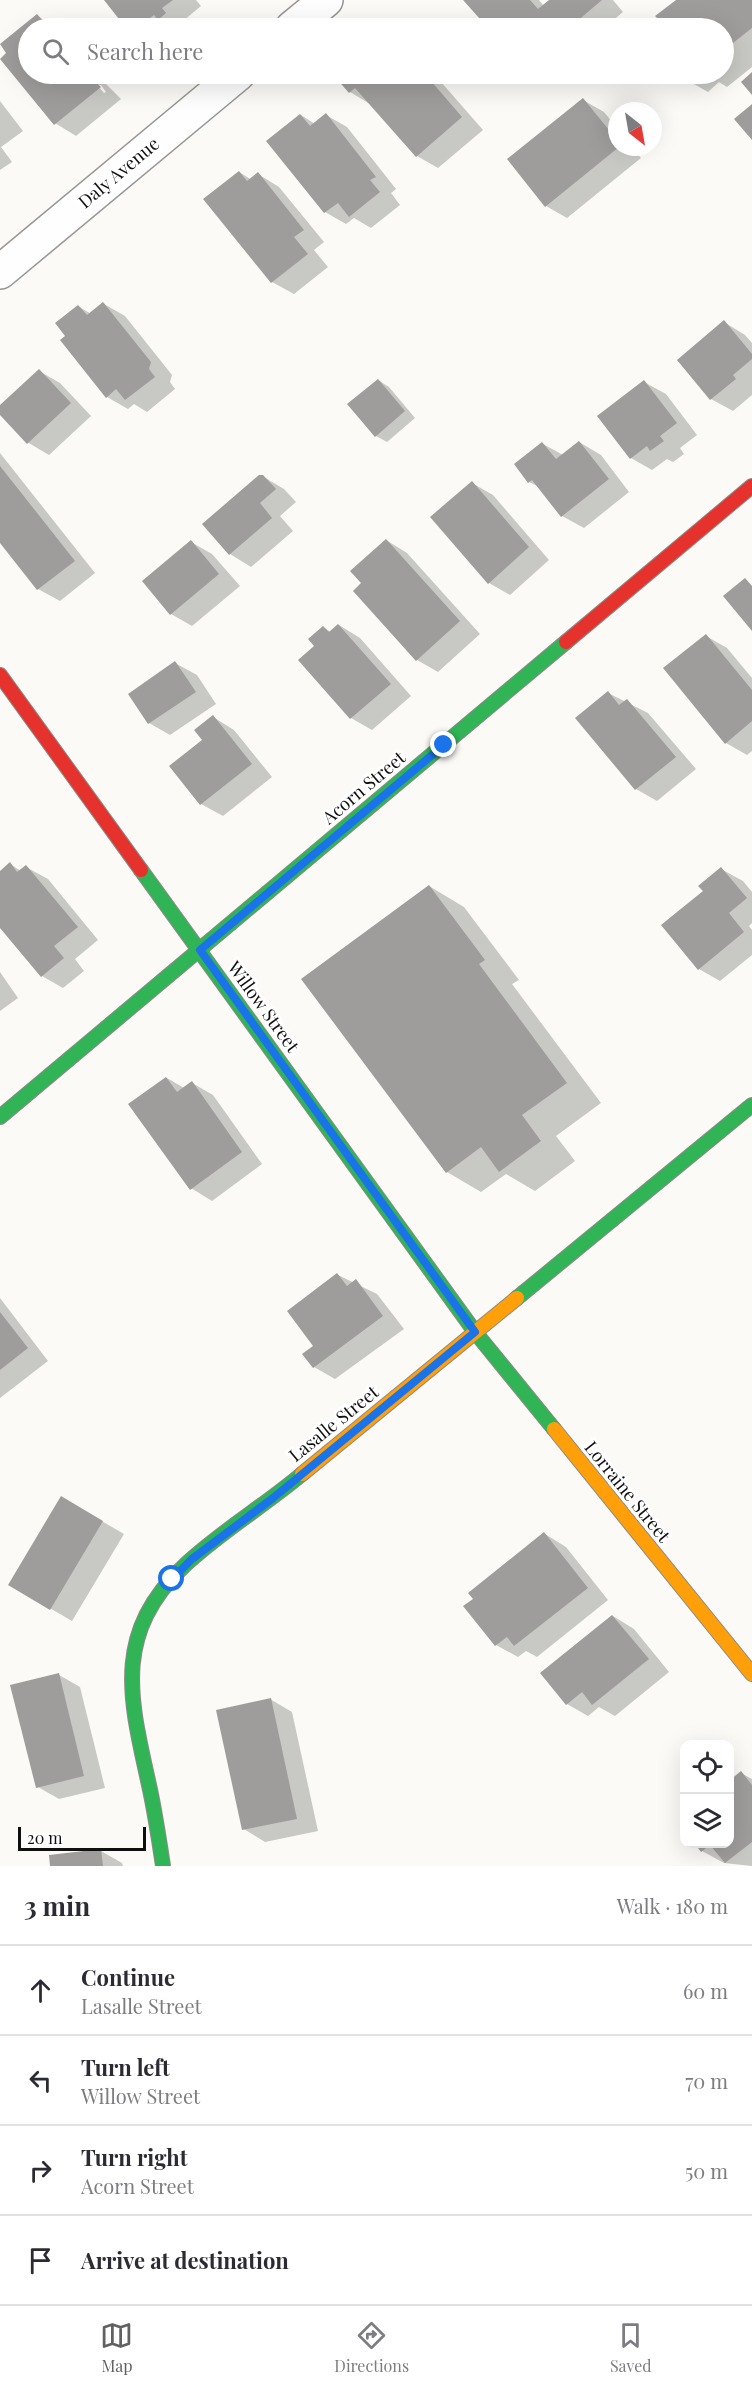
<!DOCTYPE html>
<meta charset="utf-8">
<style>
:root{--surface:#fff;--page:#f2f2f3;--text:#2b2b33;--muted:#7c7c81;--line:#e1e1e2;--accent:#626160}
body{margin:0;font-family:"Playfair Display",serif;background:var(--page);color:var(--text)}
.controls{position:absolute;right:18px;bottom:18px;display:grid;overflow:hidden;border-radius:12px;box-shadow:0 6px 24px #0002}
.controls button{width:54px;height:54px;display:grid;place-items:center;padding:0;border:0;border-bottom:2px solid var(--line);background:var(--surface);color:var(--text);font:30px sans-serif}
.compass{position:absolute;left:608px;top:102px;width:54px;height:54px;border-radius:50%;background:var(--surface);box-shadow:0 6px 24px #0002;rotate:149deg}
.scale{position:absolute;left:18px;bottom:15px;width:128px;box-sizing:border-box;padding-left:6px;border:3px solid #0f0f0f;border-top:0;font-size:16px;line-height:21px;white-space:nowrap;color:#0f0f0f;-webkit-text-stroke:4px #fff;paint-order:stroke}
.stop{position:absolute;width:18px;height:18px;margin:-14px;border:4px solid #1a73e8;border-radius:50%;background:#fff}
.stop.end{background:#1a73e8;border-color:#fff;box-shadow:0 2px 6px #0008}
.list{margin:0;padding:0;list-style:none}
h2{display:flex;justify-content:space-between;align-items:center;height:78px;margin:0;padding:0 24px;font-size:26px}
h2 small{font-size:20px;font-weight:400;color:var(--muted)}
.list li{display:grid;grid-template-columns:39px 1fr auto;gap:18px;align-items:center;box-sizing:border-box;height:90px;padding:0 24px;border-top:2px solid var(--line)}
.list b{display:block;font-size:22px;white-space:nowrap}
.list p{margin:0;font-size:20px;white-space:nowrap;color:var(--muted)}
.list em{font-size:20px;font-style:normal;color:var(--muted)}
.icon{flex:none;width:33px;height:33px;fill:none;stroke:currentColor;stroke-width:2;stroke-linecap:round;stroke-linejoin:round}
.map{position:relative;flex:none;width:752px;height:1866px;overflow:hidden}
.search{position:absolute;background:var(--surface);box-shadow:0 6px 24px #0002;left:18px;right:18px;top:18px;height:66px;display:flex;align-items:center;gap:15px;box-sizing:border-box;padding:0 21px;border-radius:33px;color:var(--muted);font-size:22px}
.sheet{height:438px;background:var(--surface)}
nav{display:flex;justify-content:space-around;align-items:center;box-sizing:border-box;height:84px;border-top:2px solid var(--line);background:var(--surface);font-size:16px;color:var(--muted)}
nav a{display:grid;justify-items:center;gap:3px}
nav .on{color:var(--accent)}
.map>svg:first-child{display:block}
.shadow{fill:#0003;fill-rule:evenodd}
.building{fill:#9f9d9b}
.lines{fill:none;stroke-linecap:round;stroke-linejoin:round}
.street-casing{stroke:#959593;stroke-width:36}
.fast-casing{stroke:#8c8b8a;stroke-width:16}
.slow-casing{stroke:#8c8b8a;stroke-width:16}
.jam-casing{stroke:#8c8b8a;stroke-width:16}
.street{stroke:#fefefe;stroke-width:33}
.fast{stroke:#30b455;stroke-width:14}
.slow{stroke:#ff9f0a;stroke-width:14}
.jam{stroke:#e5322d;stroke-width:14}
.route{stroke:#1a73e8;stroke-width:8}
.labels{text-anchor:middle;stroke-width:6;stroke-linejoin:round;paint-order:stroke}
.street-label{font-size:18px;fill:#0f0f0f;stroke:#fff}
</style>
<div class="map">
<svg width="752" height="1866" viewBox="0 0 752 1866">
<rect width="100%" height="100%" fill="#fbfaf6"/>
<g class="shadow">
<path d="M106 0H196L201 6 183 21 186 26 183 28H128Z"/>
<path d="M465 0H539L544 6 551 0H613L623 12 604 28H490Z"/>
<path d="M678 0H752V67L727 87 719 82 708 92 678 75 677 74H724V28H653Z"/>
<path d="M37 16 59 28H28V74H96L121 99 76 136 55 123 8 53ZM97 85H101L106 92 104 93Z"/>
<path d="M344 74H434L483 130 438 168 417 156 370 104 350 92 338 78Z"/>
<path d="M535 74H553L546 80Z"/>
<path d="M583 100 604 112 617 128V147H632L641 158 567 218 546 206Z"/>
<path d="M0 101 23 131 1 147 12 162 0 170Z"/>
<path d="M301 115 315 124 326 115 347 127 396 189 391 193 400 205 371 228 354 218 346 224 325 212Z"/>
<path d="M239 172 252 180 258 174 279 187 324 242 314 250 328 267 294 294 272 282 205 199Z"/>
<path d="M104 304 125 316 172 375 170 382 175 389 147 412 134 404 128 409 107 397 67 336 78 306 91 314Z"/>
<path d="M724 322 745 335 752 343V395L733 411 711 399Z"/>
<path d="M39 371 60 383 91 416 49 455 27 442 0 413V407Z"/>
<path d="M378 380 389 387 415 418 387 442 376 436Z"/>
<path d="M644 382 666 394 697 435 680 448 684 454 673 462 667 459 652 470 631 458Z"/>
<path d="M579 442 601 455 629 492 584 528 562 516 541 488 529 482 543 444 563 455Z"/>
<path d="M0 453 95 573 60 601 38 589 0 540Z"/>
<path d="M262 476 284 489 296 502 280 516 293 531 251 567 230 554 204 524Z"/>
<path d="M472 483 493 495 549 560 510 595 489 583Z"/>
<path d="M386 540 407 553 480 634 438 672 417 660Z"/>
<path d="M191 542 212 554 240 586 192 626 171 614Z"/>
<path d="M339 625 360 638 411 696 372 730 351 718 316 646 324 628 331 632Z"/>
<path d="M706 636 727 648 752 678V751L747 755 726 743Z"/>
<path d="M175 663 197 675 216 704 170 735 149 723Z"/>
<path d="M608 693 648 713 696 769 657 801 636 789Z"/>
<path d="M213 717 234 730 272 777 223 816 201 804 171 766 204 740Z"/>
<path d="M10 864 21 871 26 867 48 879 98 940 75 959 84 971 63 988 42 976 0 926V873Z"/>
<path d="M721 869 743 881 752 892V923L749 926 752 930V955L720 981 699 969 705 891Z"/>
<path d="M429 886 464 907 519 980 512 984 601 1103 556 1136 575 1161 535 1191 506 1174 481 1192 447 1172Z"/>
<path d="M0 972 18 998 0 1011Z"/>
<path d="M167 1078 184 1088 192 1083 213 1095 262 1164 212 1201 191 1188Z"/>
<path d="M338 1275 377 1294 404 1329 335 1379 314 1367 315 1346Z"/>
<path d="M0 1298 48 1361 0 1398Z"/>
<path d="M62 1498 124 1534 72 1621 10 1585Z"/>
<path d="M545 1534 566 1547 608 1600 537 1657 526 1651 518 1657 496 1645Z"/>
<path d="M613 1616 634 1629 669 1672 615 1716 599 1707 588 1716 567 1704Z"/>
<path d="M59 1675 80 1687 105 1788 59 1799 38 1787Z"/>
<path d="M270 1699 292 1712 318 1831 265 1842 244 1829Z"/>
<path d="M741 1773 752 1779V1866L724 1863 702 1851 697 1844H730V1782Z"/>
<path d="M684 1818V1829L680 1822Z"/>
<path d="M101 1851 122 1863 123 1866H51Z"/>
</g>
<g class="building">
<path d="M104 0H173L162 8 166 13 158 20 154 15 136 28H126Z"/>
<path d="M463 0H530L538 9 549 0H602L569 28H488Z"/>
<path d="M676 0H752V28L724 50V28H650L660 21 655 16Z"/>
<path d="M37 14 49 28H28V74H86L101 87 54 125 0 59 6 53 0 44Z"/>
<path d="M752 72V95L741 82Z"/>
<path d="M341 74H425L462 117 416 157 355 88 349 93 336 78Z"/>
<path d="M583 98 617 140 619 147 545 207 507 159Z"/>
<path d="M752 104V140L734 119Z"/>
<path d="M326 113 376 177 370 180 380 192 349 217 338 203 324 213 266 141 300 114 310 126Z"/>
<path d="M239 171 247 181 258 172 304 230 294 237 308 254 271 283 203 199Z"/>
<path d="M103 302 151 362 149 369 155 377 125 400 116 389 106 398 60 340 65 336 55 323 78 305 87 315Z"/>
<path d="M724 320 752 354V359L733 375 736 379 710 400 677 360Z"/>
<path d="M39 369 71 403 27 444 0 415V405Z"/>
<path d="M378 379 405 411 375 437 347 404Z"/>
<path d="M644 380 677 423 660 436 664 441 650 451 647 446 630 459 597 416Z"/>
<path d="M579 441 609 479 561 517 532 480 528 483 514 464 542 442 556 459Z"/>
<path d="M0 466 75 561 37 590 0 543Z"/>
<path d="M259 475H263L276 489 260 503 272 518 229 555 202 524Z"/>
<path d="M472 481 529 547 488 584 430 517Z"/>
<path d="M386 539 460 621 416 661 353 591 361 583 350 571Z"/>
<path d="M191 540 219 574 170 615 142 581Z"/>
<path d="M745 578 752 586V631L723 596Z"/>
<path d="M338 624 391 684 350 719 298 660 314 646 308 639 323 626 329 632Z"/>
<path d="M706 634 752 690V721L725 744 663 668Z"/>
<path d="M175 661 196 692 148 724 128 694Z"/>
<path d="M608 691 619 705 627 699 676 757 635 790 575 718Z"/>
<path d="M213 715 252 764 200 805 169 766 202 740 194 730Z"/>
<path d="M10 862 17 872 26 865 78 927 54 946 64 958 41 977 0 928V871Z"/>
<path d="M721 867 747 898 729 913 744 932 698 970 661 925 703 891 698 886Z"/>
<path d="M429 885 485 960 479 964 567 1083 522 1115 541 1141 499 1172 481 1147 446 1173 301 979Z"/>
<path d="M166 1077 177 1092 192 1081 242 1152 190 1190 128 1104Z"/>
<path d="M337 1273 347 1286 356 1279 383 1316 313 1368 302 1354 313 1346 287 1311Z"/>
<path d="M0 1312 28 1348 0 1370Z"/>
<path d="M61 1496 103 1521 50 1610 8 1585Z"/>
<path d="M544 1532 588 1588 514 1646 507 1637 495 1646 463 1606 473 1599 468 1593Z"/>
<path d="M612 1615 649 1659 592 1705 582 1692 566 1705 540 1673Z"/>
<path d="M59 1673 84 1776 36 1788 10 1685Z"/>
<path d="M271 1698 297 1819 242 1830 216 1710Z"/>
<path d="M741 1771 752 1785V1842L725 1863 710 1845 701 1852 695 1844H730V1780Z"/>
<path d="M101 1849 103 1866H50L49 1855Z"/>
</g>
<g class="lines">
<g class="street-casing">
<g id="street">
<path d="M292 28 326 0"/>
<path d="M0 272 238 74"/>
</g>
</g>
<g class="fast-casing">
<g id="fast">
<path d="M141 870 475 1332 554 1429"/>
<path d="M0 1117 566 642"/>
<path d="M517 1298 752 1105"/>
<path d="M163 1866C159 1839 155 1812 149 1785 130 1699 112 1634 184 1566 220 1532 264 1506 302 1474"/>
</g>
</g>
<g class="slow-casing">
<g id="slow">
<path d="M554 1429 752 1674"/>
<path d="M302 1474 517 1298"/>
</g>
</g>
<g class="jam-casing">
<g id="jam">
<path d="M566 642 752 486"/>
<path d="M0 675 141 870"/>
</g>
</g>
<use href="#street" class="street"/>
<use href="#fast" class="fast"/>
<use href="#slow" class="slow"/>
<use href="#jam" class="jam"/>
</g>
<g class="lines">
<path class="route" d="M172 1579 192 1559 273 1498 475 1332 200 950 444 745"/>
</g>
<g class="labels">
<g class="street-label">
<text transform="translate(119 173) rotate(-40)" y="6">Daly Avenue</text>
<text transform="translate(364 788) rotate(-40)" y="6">Acorn Street</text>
<text transform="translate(263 1007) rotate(54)" y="6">Willow Street</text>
<text transform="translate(334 1424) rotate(-39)" y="6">Lasalle Street</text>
<text transform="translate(627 1492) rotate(51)" y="6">Lorraine Street</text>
</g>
</g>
</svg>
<div class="controls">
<button><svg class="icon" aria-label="locate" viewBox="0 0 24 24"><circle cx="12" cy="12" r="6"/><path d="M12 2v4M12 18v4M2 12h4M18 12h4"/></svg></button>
<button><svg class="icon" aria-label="layers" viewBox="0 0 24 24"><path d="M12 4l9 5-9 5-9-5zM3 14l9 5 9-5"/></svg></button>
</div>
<svg class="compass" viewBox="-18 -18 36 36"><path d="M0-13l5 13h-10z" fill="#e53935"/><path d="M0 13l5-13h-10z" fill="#7c7c81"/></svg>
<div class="scale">20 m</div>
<div class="stop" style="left:172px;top:1579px"></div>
<div class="stop end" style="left:444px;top:745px"></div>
<div class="search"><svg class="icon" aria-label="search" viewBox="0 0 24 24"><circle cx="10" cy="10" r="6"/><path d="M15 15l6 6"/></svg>Search here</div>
</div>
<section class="sheet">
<h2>3 min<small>Walk · 180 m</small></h2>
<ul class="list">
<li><svg class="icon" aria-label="ahead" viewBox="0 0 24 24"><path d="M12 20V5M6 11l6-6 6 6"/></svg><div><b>Continue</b><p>Lasalle Street</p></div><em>60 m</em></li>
<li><svg class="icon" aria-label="left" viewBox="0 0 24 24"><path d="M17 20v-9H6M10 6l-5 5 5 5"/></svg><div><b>Turn left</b><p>Willow Street</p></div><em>70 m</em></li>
<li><svg class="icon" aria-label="right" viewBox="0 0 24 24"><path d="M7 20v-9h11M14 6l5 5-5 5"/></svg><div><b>Turn right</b><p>Acorn Street</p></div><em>50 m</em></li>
<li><svg class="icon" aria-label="arrive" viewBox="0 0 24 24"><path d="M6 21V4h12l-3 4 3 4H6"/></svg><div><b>Arrive at destination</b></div></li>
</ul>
</section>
<nav>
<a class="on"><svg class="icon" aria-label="map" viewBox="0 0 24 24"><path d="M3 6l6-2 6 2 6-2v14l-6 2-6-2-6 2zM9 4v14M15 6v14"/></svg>Map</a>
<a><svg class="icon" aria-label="directions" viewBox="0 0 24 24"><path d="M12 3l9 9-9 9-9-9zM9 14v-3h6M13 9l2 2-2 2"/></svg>Directions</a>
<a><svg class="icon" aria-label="saved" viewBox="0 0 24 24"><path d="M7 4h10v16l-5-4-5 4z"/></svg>Saved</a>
</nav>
